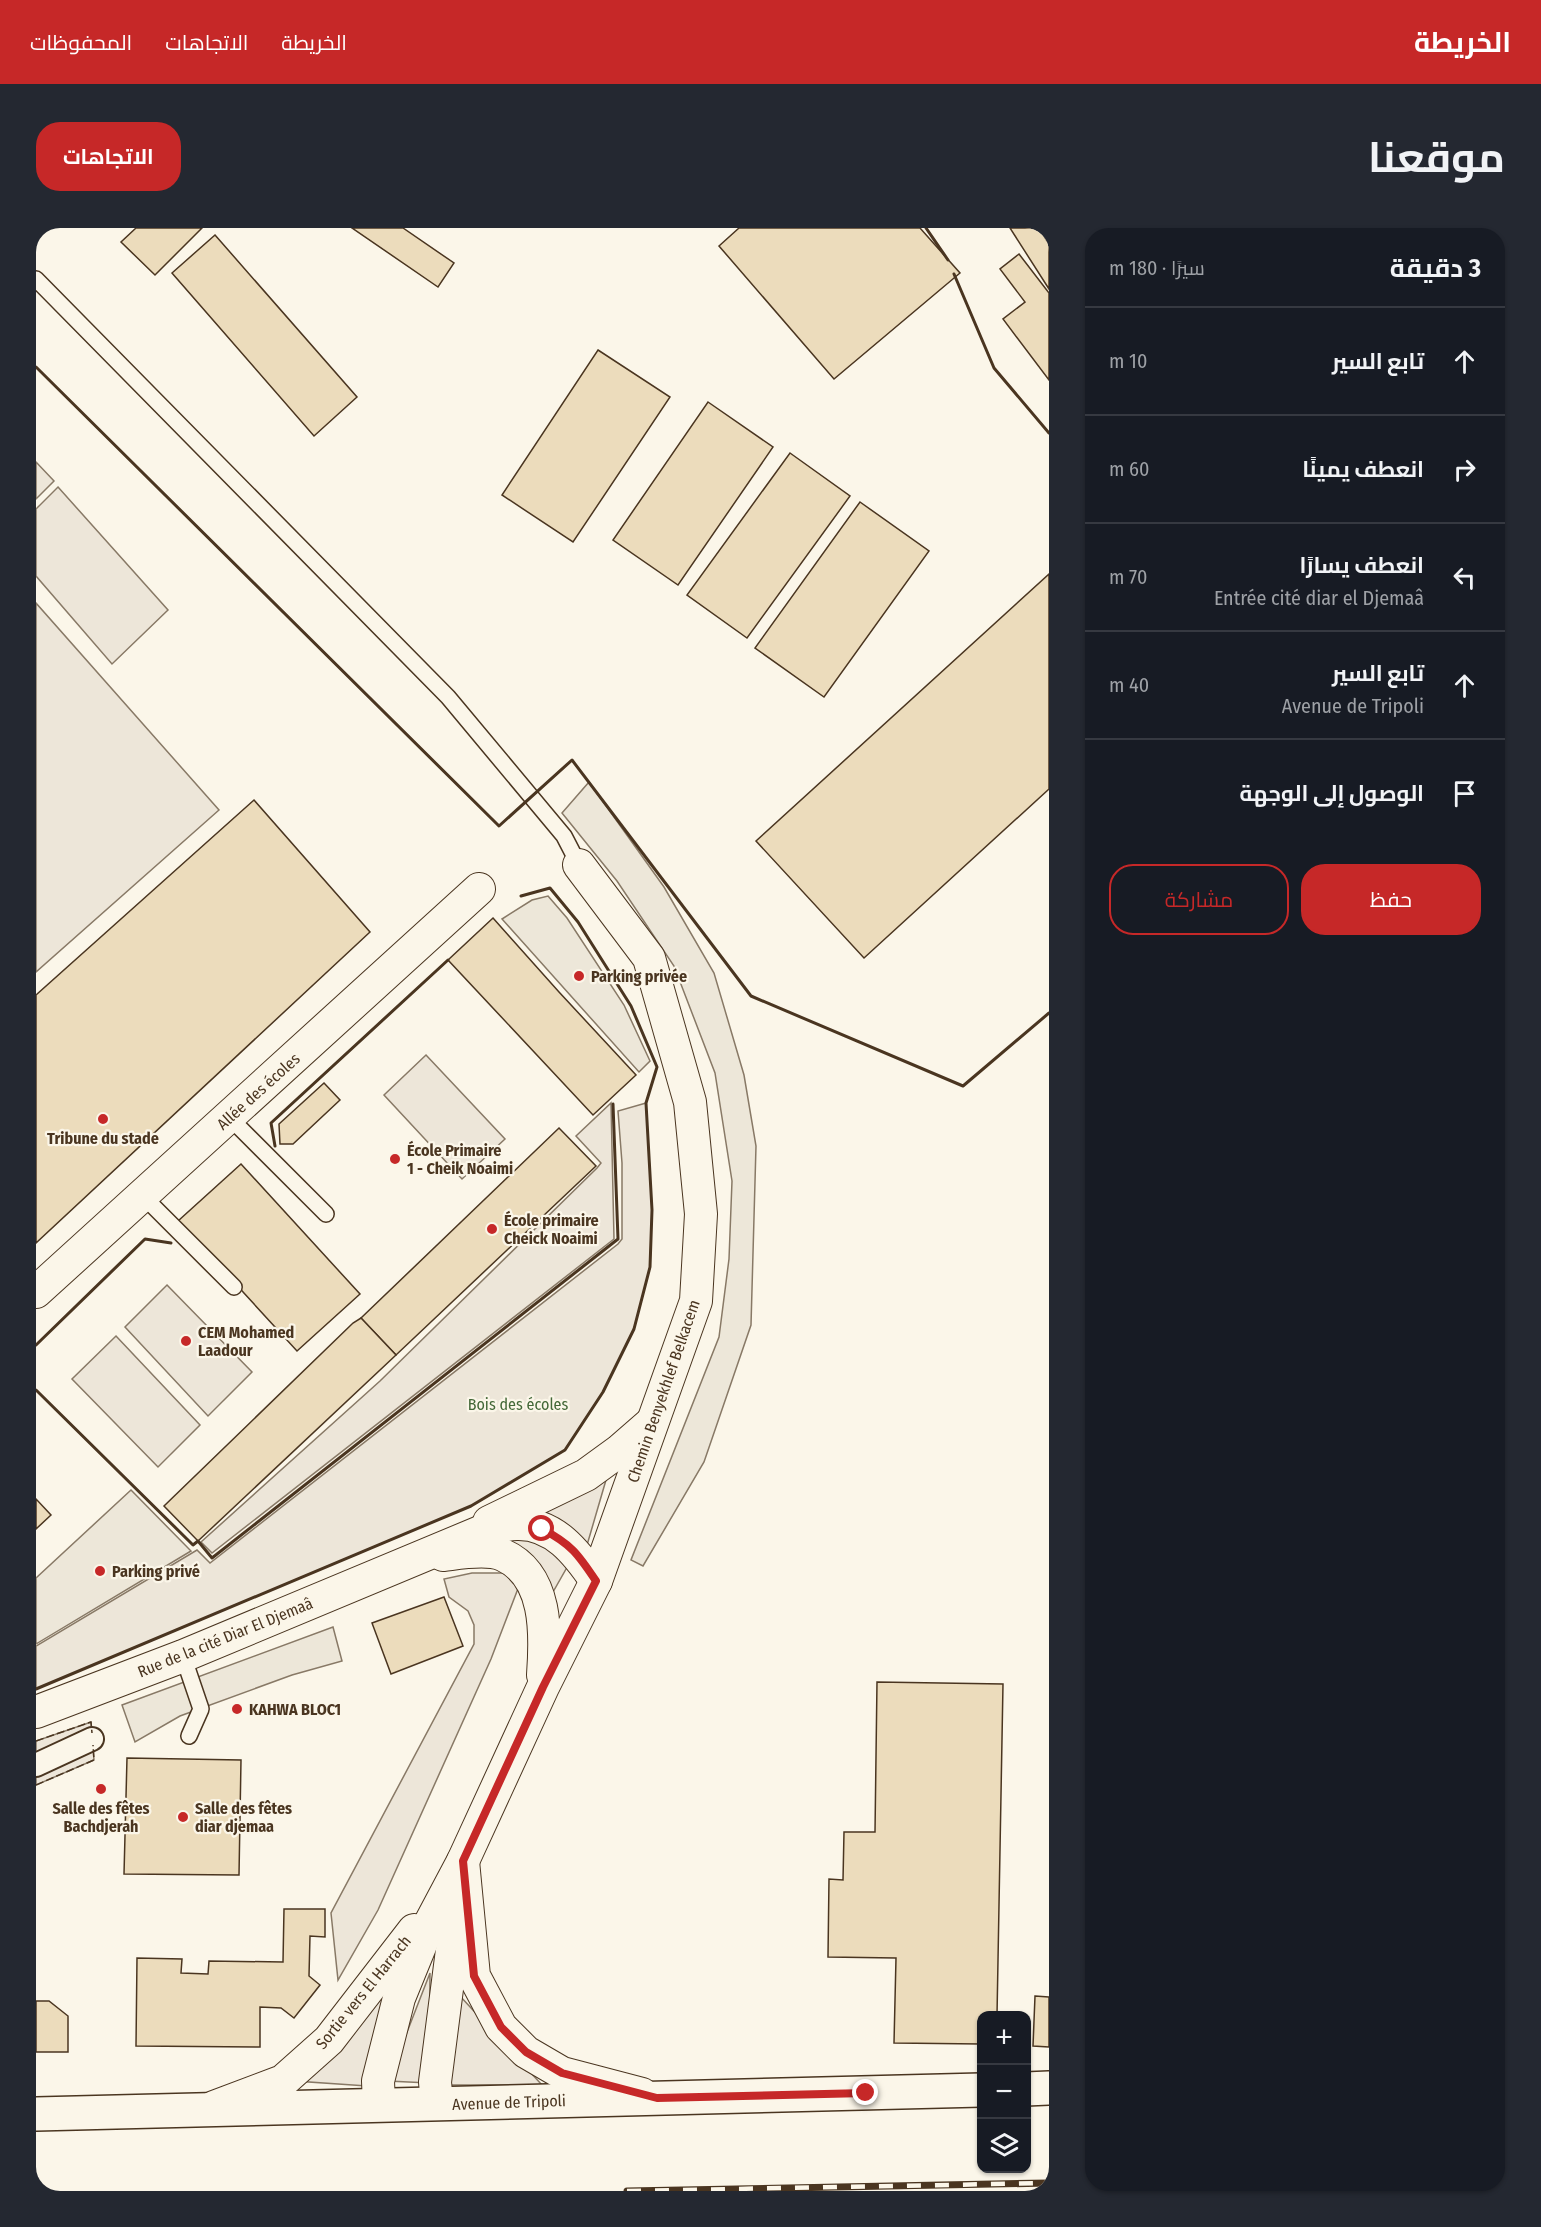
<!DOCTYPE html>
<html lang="ar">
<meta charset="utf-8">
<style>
:root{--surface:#171b24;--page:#242831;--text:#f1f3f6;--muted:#9ea1a6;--line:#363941;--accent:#c62828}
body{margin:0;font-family:"Fira Sans Condensed",Cairo,sans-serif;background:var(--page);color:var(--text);direction:rtl}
.controls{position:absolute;right:18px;bottom:18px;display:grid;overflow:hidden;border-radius:12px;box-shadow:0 2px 4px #0004}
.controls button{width:54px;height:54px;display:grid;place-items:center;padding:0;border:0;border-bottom:2px solid var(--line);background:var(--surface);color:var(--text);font:30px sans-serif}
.stop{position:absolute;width:18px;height:18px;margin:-14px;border:4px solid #c62828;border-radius:50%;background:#fff}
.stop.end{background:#c62828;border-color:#fff;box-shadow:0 2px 6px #0008}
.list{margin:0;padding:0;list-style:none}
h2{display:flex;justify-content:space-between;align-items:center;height:78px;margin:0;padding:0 24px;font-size:26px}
h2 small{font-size:20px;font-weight:400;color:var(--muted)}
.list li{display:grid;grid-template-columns:39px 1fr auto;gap:18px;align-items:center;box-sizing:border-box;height:108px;padding:0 24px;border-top:2px solid var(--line)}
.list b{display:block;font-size:22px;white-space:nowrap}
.list p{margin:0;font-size:20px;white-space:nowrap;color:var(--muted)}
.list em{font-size:20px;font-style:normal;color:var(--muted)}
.actions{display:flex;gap:12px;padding:18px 24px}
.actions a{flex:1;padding:14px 0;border:2px solid var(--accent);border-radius:24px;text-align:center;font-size:21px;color:var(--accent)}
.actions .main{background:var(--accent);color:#fff}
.icon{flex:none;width:33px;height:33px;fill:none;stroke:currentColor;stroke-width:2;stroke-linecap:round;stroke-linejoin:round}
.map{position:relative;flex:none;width:1013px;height:1963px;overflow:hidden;direction:ltr;border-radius:24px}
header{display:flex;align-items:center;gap:36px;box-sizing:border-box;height:84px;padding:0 30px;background:var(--accent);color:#fff}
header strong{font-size:28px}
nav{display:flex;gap:33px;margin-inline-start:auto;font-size:21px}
.intro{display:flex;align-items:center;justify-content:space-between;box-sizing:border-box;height:144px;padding:0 36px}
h1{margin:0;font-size:42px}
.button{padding:15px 27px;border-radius:24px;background:var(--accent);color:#fff;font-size:21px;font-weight:700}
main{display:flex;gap:36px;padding:0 36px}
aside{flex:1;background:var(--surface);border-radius:24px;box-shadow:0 2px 4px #0004}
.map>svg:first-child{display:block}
.green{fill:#ede6d9;stroke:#887966;stroke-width:1.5}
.parking{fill:#ede7d9;stroke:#887966;stroke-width:1.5}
.building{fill:#ecdcbc;stroke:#4a3520;stroke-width:1.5}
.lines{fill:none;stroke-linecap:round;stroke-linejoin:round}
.service-casing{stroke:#4a3520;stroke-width:18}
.pedestrian-casing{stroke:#4a3520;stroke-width:26}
.minor-casing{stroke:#4a3520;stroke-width:34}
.secondary-casing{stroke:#4a3520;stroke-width:36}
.service{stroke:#fbf6e9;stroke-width:15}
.pedestrian{stroke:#fbf6e9;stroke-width:22}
.minor{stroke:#fbf6e9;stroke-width:32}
.secondary{stroke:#fbf6e9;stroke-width:33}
.rail-casing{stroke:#4a3520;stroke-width:7}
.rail{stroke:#fbf6e9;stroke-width:4.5;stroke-dasharray:14;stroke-linecap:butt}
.fence{stroke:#4a3520;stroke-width:1.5;stroke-dasharray:8 3;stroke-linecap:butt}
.wall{stroke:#4a3520;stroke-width:3}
.route{stroke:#c62828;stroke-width:8}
.poi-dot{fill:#c62828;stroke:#fbf6e9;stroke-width:2}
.labels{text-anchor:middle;stroke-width:4.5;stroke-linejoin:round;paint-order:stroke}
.poi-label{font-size:16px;font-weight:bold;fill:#4a3520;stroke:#fbf6e9;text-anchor:start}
.street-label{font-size:16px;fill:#4a3520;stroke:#fbf6e9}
.park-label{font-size:16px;fill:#436837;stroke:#fbf6e9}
</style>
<header>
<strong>الخريطة</strong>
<nav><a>الخريطة</a><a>الاتجاهات</a><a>المحفوظات</a></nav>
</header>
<div class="intro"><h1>موقعنا</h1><a class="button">الاتجاهات</a></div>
<main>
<aside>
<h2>3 دقيقة<small>سيرًا · 180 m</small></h2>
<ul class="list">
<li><svg class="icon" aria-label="ahead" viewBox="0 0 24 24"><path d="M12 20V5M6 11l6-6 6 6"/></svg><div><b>تابع السير</b></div><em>10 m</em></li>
<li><svg class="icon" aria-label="right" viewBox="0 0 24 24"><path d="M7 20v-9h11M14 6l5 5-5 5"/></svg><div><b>انعطف يمينًا</b></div><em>60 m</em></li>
<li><svg class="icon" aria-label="left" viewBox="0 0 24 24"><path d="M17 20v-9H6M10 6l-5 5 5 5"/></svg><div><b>انعطف يسارًا</b><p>Entrée cité diar el Djemaâ</p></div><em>70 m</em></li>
<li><svg class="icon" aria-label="ahead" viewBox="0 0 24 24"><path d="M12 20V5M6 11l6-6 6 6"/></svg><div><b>تابع السير</b><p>Avenue de Tripoli</p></div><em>40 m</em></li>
<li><svg class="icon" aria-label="arrive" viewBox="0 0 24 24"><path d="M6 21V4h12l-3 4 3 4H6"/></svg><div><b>الوصول إلى الوجهة</b></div></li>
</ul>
<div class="actions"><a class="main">حفظ</a><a>مشاركة</a></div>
</aside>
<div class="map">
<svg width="1013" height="1963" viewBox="0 0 1013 1963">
<rect width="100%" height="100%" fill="#fbf6e9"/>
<g class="green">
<path d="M0 234 18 253 0 271Z"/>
<path d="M22 259 132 382 76 436 0 348V281Z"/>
<path d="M0 375 183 582 0 744Z"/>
<path d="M390 827 469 911 426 951 348 867Z"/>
<path d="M575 875 578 1011 176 1325 165 1314 344 1153 561 940 565 935 540 908Z"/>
<path d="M610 875 616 982 614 1039 598 1101 567 1164 529 1222 435 1278 0 1461V1418L161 1322 174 1335 582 1016 586 1011V935L582 883Z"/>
<path d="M131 1057 216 1144 172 1188 89 1099Z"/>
<path d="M80 1108 164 1197 122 1239 36 1151Z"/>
<path d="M570 1252 549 1324 483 1288Z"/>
<path d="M499 1310 534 1334 517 1364C504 1329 493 1328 462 1312Z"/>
<path d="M436 1345H467L483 1358 455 1431 342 1682 302 1752 295 1685 438 1416V1397L432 1383 413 1369 408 1351Z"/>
<path d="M55 1494 58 1532 0 1557V1513Z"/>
<path d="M394 1745 393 1855 352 1853Z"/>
<path d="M360 1746 331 1858 259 1853Z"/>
<path d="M424 1768 506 1857H413Z"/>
</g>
<g class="parking">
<path d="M553 554 628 659 678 745 708 847 720 918 715 1097 668 1234 607 1338 595 1332 683 1109 693 1031 696 953 679 845 638 738 581 653 526 585Z"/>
<path d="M512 668 531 690 588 777 614 833 603 844 466 691 496 672Z"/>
<path d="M95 1262 155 1323 0 1416V1350Z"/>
<path d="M297 1399 306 1433 256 1447 144 1488 99 1514 86 1477Z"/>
</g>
<g class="building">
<path d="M100 0H166L119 47 85 14Z"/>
<path d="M316 0H367L418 35 402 59Z"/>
<path d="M703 0H884L924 45 798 151 683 18Z"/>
<path d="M974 0H1003L1013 16V61Z"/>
<path d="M179 7 321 169 278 208 136 45Z"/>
<path d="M983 26 1013 65V152L967 91 989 74 964 41Z"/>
<path d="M562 122 634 169 537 314 466 267Z"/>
<path d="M672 174 737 219 642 357 577 312Z"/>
<path d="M754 225 814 268 711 410 651 367Z"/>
<path d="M824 274 893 323 788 469 719 420Z"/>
<path d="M1013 346V561L828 730 720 613Z"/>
<path d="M218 572 334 704 0 1015V767Z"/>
<path d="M457 690 523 764 600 847 557 887 412 732Z"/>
<path d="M288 855 304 872 257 916H244L243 896Z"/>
<path d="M523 900 560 938 360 1127 325 1090Z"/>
<path d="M205 936 324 1066 261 1123 142 993Z"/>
<path d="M325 1090 360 1127 162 1313 128 1278 317 1095Z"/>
<path d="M0 1271 15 1287 0 1301Z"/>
<path d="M408 1369 427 1418 355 1446 336 1395Z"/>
<path d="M841 1454 967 1456 961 1788H945V1816L858 1815 860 1730 792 1729 793 1651 807 1652 808 1604H839Z"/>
<path d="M91 1530 205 1532 203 1647 88 1646Z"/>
<path d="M248 1681H289V1709L274 1708 273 1748 284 1757 258 1790 245 1780 224 1779V1819L100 1818 101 1730 146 1731 145 1745 172 1746 173 1733 247 1734Z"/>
<path d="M999 1768 1013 1769V1819L997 1818Z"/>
<path d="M0 1773H13L32 1788V1824H0Z"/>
</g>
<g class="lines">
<g class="service-casing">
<g id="service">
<path d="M0 51 412 469 528 608 543 637"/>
<path d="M193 889 290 986"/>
<path d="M106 967 198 1059"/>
<path d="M147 1428 165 1481 153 1508"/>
</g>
</g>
<g class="pedestrian-casing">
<path id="pedestrian" d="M0 1537 56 1511"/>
</g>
<g class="minor-casing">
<g id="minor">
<path d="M0 1064 443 661"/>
<path d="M453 1294 550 1247 583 1223 614 1196"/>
<path d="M407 1327C424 1325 451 1320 467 1327 512 1347 510 1406 507 1447"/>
<path d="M0 1484 147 1428 449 1302C459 1300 470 1296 481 1296 518 1295 541 1325 560 1353"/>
<path d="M427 1633 438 1748 465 1799 490 1824 526 1845 606 1866"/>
<path d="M401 1876 399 1854 420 1691"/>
<path d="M343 1877 342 1853 363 1770 392 1699 427 1633 507 1459 560 1353 660 1073 665 986 654 874 613 730 543 637"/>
<path d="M178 1879 247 1853 293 1812 378 1702"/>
</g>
</g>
<g class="secondary-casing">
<g id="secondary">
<path d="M990 1861 1013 1860"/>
<path d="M0 1886 945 1862"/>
</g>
</g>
<use href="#service" class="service"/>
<use href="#pedestrian" class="pedestrian"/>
<use href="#minor" class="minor"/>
<use href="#secondary" class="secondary"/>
<g class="rail-casing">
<path id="rail" d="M591 1963 1013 1955"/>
</g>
<use href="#rail" class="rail"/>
<g class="fence">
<path d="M0 1513 55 1494 56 1505"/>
<path d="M0 1557 58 1532 57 1517"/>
</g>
<g class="wall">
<path d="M890 0 912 32"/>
<path d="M918 46 958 140 1013 205"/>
<path d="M0 139 463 598 536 532 715 768 927 858 1013 785"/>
<path d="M239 918 235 895 412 732"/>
<path d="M0 1117 109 1011 135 1015"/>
<path d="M0 1162 157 1317 162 1313 176 1330 582 1011 577 876"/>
<path d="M0 1461 435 1278 529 1222 567 1164 598 1101 614 1039 616 982 610 875 621 839 595 778 542 694 514 660 485 668"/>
</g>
</g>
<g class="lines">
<path class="route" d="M506 1301C535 1316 542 1326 560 1353L507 1459 427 1633 438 1748 465 1799 490 1824 526 1845 621 1870 830 1865"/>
</g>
<g class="poi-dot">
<circle cx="543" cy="748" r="6"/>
<circle cx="67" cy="891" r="6"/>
<circle cx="359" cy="931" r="6"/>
<circle cx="456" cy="1001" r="6"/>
<circle cx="150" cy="1113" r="6"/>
<circle cx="64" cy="1343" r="6"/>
<circle cx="201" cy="1481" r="6"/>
<circle cx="65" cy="1561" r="6"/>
<circle cx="147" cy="1589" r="6"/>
</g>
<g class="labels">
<g class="poi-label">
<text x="555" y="754">Parking privée</text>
<text x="67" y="916" text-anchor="middle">Tribune du stade</text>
<text x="371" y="928">École Primaire<tspan x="371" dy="18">1 - Cheik Noaimi</tspan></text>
<text x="468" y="998">École primaire<tspan x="468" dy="18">Cheick Noaimi</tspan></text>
<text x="162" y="1110">CEM Mohamed<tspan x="162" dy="18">Laadour</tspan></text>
<text x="76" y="1349">Parking privé</text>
<text x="213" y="1487">KAHWA BLOC1</text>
<text x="65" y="1586" text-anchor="middle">Salle des fêtes<tspan x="65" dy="18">Bachdjerah</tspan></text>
<text x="159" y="1586">Salle des fêtes<tspan x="159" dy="18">diar djemaa</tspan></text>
</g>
<g class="street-label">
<text transform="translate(222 863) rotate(-42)" y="6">Allée des écoles</text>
<text transform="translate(627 1163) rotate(-71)" y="6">Chemin Benyekhlef Belkacem</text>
<text transform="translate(189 1409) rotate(-22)" y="6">Rue de la cité Diar El Djemaâ</text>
<text transform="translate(327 1764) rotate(-51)" y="6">Sortie vers El Harrach</text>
<text transform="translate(473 1874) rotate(-2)" y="6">Avenue de Tripoli</text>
</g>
<g class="park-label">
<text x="482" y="1182">Bois des écoles</text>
</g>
</g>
</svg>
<div class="controls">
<button>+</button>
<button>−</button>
<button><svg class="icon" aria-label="layers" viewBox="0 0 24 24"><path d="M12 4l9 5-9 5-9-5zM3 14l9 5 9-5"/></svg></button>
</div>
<div class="stop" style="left:506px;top:1301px"></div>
<div class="stop end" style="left:830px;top:1865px"></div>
</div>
</main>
